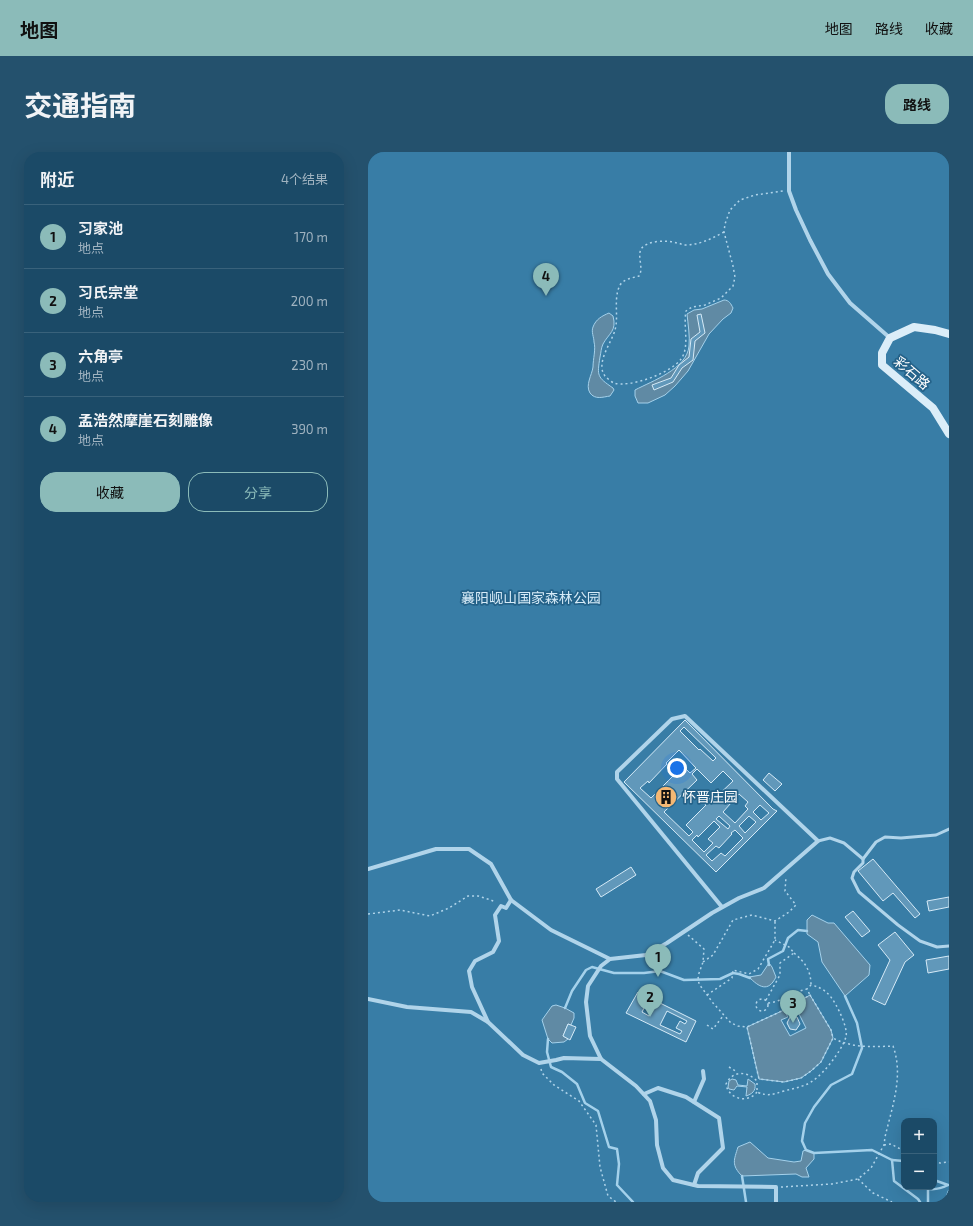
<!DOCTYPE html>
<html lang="zh">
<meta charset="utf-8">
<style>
:root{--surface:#1b4a67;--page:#24516d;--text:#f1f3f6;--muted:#a0b3c0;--line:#39627b;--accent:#8bbbb9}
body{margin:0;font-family:"Exo 2","Noto Sans SC",sans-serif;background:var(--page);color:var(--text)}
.controls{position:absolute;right:12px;bottom:12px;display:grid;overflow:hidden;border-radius:8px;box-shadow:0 4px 16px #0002}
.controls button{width:36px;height:36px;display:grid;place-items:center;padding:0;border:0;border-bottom:1px solid var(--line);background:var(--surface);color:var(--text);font:20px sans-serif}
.you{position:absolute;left:309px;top:616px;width:14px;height:14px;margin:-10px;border:3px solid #fff;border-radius:50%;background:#1a73e8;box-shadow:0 0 0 6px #1a73e833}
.badge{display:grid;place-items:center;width:26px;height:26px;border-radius:50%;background:var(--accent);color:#111;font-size:13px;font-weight:700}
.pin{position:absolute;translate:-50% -33px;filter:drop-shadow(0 1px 2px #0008)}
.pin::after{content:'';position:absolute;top:21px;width:14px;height:12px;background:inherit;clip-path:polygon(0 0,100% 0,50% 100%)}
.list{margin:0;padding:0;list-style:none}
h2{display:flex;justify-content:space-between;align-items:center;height:52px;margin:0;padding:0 16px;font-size:17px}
h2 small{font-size:13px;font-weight:400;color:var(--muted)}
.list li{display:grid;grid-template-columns:26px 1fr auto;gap:12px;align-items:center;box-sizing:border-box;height:64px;padding:0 16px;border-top:1px solid var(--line)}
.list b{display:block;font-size:15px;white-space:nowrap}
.list p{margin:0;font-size:13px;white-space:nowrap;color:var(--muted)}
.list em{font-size:13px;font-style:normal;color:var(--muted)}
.actions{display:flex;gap:8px;padding:12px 16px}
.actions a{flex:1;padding:9px 0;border:1px solid var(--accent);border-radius:16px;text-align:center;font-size:14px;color:var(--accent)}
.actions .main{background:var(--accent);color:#111}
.map{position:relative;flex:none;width:581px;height:1050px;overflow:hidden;border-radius:16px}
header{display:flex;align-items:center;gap:24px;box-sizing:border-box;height:56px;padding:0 20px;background:var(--accent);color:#111}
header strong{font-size:19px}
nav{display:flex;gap:22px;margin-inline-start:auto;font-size:14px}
.intro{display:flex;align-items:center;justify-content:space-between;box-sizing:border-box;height:96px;padding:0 24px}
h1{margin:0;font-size:28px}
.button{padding:10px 18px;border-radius:16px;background:var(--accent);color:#111;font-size:14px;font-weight:700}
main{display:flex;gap:24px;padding:0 24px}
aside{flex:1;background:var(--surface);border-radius:16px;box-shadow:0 4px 16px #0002}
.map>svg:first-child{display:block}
.green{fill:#387da6;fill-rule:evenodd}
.water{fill:#608aa4;stroke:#a4d1eb}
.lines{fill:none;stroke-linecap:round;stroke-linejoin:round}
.stream{stroke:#a4d1eb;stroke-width:2.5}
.building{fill:#6198ba;stroke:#d5eaf7;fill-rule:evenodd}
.path{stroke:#b0d4ea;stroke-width:1.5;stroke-dasharray:2 3;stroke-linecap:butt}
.lane{stroke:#b0d4ea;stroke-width:3}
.street{stroke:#b0d4ea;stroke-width:4}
.secondary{stroke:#dbedf8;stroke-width:8}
.labels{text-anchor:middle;stroke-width:3.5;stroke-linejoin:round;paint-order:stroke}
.street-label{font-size:14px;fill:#fff;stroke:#246289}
.park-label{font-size:14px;fill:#d5eaf7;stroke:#246289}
.poi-label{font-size:14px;fill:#fff;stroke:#246289;text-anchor:start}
</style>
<header>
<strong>地图</strong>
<nav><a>地图</a><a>路线</a><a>收藏</a></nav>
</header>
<div class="intro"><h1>交通指南</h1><a class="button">路线</a></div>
<main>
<aside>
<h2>附近<small>4个结果</small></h2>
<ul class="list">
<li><span class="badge">1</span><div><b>习家池</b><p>地点</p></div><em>170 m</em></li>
<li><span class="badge">2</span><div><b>习氏宗堂</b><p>地点</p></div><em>200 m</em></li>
<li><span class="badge">3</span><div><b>六角亭</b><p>地点</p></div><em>230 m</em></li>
<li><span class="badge">4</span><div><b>孟浩然摩崖石刻雕像</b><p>地点</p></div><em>390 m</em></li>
</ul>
<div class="actions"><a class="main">收藏</a><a>分享</a></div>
</aside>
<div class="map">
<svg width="581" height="1050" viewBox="0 0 581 1050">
<rect width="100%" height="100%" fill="#246289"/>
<path class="green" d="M0 0H581V1050H0ZM536 969H566V1035H536Z"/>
<g class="water">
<path d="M356 148C361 148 363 152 365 156L363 161 355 167 341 182 320 219 307 234 297 243 280 251H270L267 244V238C284 229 319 217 321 194 322 184 320 172 319 162L326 158 334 157Z"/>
<path d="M241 161 245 164C249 179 241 181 235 192 233 196 233 201 232 205 229 224 229 225 245 236L246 238 242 244C235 245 227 248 222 241 217 233 224 223 225 215 225 207 228 197 226 190 226 185 223 180 225 175 228 167 234 164 241 161Z"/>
<path d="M444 763 460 771H466L502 813 501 823 477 844 454 810 450 790 439 782V768Z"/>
<path d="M401 811 404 815 408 825C400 841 391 835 381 825L393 823Z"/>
<path d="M442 843 463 878 465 886 453 910 443 919 433 926 416 930 391 927 379 875 416 858 420 865 413 868 422 884 438 876 430 860 424 863 420 856Z"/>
<path d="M188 853 197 856 206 861V866L203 873 200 872 195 884 200 887 196 890 184 891 180 887 174 868 184 854Z"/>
<path d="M364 927 368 928 370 933 379 934 380 927 387 932C388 939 384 942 378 944L379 935 369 934 366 938 361 937 360 935 361 929Z"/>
<path d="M382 990 400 1006 426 1010 433 1009 435 999 438 998 446 1001V1007L438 1016 441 1025H434L428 1022 374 1024C363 1013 366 1008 370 995Z"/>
</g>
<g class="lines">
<g class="stream">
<path d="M401 813 400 807 415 799 420 786 430 778 439 779"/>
<path d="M477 844 489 871 494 896 484 922 463 933 446 955 437 971 434 989 438 998 446 1001 504 998 524 1008 536 1009"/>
<path d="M197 856 204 839 218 818 224 815 246 821H276L292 819 316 828 352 827 365 821 371 822 382 826"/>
<path d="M180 887 179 900 183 915 194 920 209 932 217 951 230 959 241 995 249 997 251 1012 249 1033 265 1050"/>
<path d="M524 1008 526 1029 550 1047 552 1050"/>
<path d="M374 1024 378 1050"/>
<path d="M566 1028 580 1033"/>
<path d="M554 1035C563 1039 572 1037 580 1033"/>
<path d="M560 1050V1037"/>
<path d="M577 1050 581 1039"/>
</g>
</g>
<g class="building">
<path d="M333 162 337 181 327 189 325 208 314 216 305 230 286 238 284 233 303 226 311 213 321 205 323 187 332 180 329 163Z"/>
<path d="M317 568 405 657 409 659 348 720 256 630ZM316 575 348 606 345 609 332 597 331 598 312 579ZM311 598 328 616 322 621 315 614 283 646 272 636 280 629 281 631 299 612 298 611ZM329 617 343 631 355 619 365 629 344 649 333 639 328 644 338 653 318 673 325 680 321 684 296 660 329 628 324 622ZM371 642 380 650 377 654 380 657 367 671 355 660ZM392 653 401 661 393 668 385 660ZM351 664 362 674 360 677 348 667ZM381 664 388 670 377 681 371 674ZM346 669 352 675 340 687 345 691 336 700 324 688 329 683 330 685ZM367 678 375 686 357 704 353 701 344 709 338 703 348 694 351 696 364 682 363 681Z"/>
<path d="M401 621 414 632 407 639 395 628Z"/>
<path d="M505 707 552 762 547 766 525 741 515 749 490 719Z"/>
<path d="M263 715 268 723 233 745 228 737Z"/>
<path d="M581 745V755L561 759 559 749Z"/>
<path d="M485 759 502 779 494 785 477 765Z"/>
<path d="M527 780 546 803 537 810 517 853 504 847 522 808 510 793Z"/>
<path d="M581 804V817L560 821 558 808Z"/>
<path d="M270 840 328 869 318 890 258 861ZM278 852 286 856 281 864 274 860ZM299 859 319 869 317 872 312 869 308 876 314 879 312 882 292 873Z"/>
<path d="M422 865H429L432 872 428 878 422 877 419 871Z"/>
<path d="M200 872 208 875 202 888 195 884Z"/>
</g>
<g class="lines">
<g class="path">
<path d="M356 80C343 87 331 93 317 93 314 93 312 91 309 91 300 88 279 88 273 97 269 105 276 116 271 124 264 126 256 127 252 133 245 147 251 164 247 178 244 190 227 211 237 224 239 226 243 230 246 231 262 236 303 221 313 207 322 195 315 174 318 159L324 155 337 153 353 146 365 134 367 125 365 114 356 80 357 72 362 58 372 48 387 43 415 39"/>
<path d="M0 762 32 758 62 764 81 756 100 744H110L123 748 127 750"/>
<path d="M320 783 336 797 335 810 330 824 331 832 345 851 363 871 370 874 379 875 416 858 442 843 463 878 465 886 453 910 443 919 433 926 416 930 391 927 379 875"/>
<path d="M426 801C437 810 443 819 443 833"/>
<path d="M335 810 345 803 365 768 384 763 407 769 421 760 428 753 417 739 418 725"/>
<path d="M339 843 364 826 365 818 381 822 390 817 407 788V769"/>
<circle cx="394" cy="853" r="6"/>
<path d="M398 848 412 823V811L426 801 421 795 407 788"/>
<path d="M400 851C411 850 417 845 427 841 431 839 435 838 439 837L442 843"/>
<path d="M339 873 345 877 355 864"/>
<path d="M361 915 369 920"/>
<path d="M173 917 174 921 186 933 211 949 228 973 232 1015 240 1044 248 1050"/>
<path d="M389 940C380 952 360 947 358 932 365 918 379 919 389 929V940C401 945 405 942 416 939 423 937 430 936 437 933 452 928 473 900 478 885 480 877 472 860 468 853 462 842 456 836 443 833L439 837"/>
<path d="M516 993 523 992 536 999"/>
<path d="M566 1010 572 1011 581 1010"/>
<path d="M490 1027 505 1041 524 1050"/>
<path d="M413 1035 464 1032 490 1027 503 1016 516 993 517 985C524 955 536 924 525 894 505 895 483 896 465 886"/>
</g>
<g class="lane">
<path d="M450 689 462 686 476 691 495 707V711L486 720 484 726 491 740 530 773 552 789 569 795 581 794"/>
<path d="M495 707 508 690 517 685 533 686 568 683 581 677"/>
</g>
<g class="street">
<path d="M421 0V39L428 58 442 88 460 122 482 151 522 186"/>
<path d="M0 717 68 697H101L123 712 143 748 183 778 242 807 278 803 299 791 344 761 371 746 396 736 450 689 317 564 304 567 249 620V627L354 755"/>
<path d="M143 748 138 756 133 754 127 763 131 789 125 800 107 809 101 819 104 835 120 870 155 903 171 911 188 908 196 906 233 907"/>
<path d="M242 807 233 814 220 834 218 850 222 884 233 907 268 934 282 949 288 968 289 993 295 1016 305 1028 330 1034 408 1035V1050"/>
<path d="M0 847 39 855 103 860 120 870"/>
<path d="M276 942 290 936 318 945 351 966 355 996 330 1021 326 1033"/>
<path d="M326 950 336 927 335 919"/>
</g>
<path class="secondary" d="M581 182 567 178 546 175 522 186 514 201V213L565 256 581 282"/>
</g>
<defs>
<g id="building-disc" transform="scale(1.15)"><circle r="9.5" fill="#f4b874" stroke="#246289"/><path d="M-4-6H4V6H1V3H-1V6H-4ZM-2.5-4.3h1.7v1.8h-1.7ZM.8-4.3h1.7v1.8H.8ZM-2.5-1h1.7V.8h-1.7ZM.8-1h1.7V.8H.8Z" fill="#111"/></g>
</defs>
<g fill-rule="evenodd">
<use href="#building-disc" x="298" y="645"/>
</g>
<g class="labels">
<g class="street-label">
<text transform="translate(544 221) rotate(41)" y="5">彩石路</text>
</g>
<g class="park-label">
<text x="163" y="451">襄阳岘山国家森林公园</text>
</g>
<g class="poi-label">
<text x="314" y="650">怀晋庄园</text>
</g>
</g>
</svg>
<div class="controls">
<button>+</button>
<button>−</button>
</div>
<div class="you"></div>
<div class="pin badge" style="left:290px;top:825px">1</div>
<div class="pin badge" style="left:282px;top:865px">2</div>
<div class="pin badge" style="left:425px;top:871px">3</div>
<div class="pin badge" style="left:178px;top:144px">4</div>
</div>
</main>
